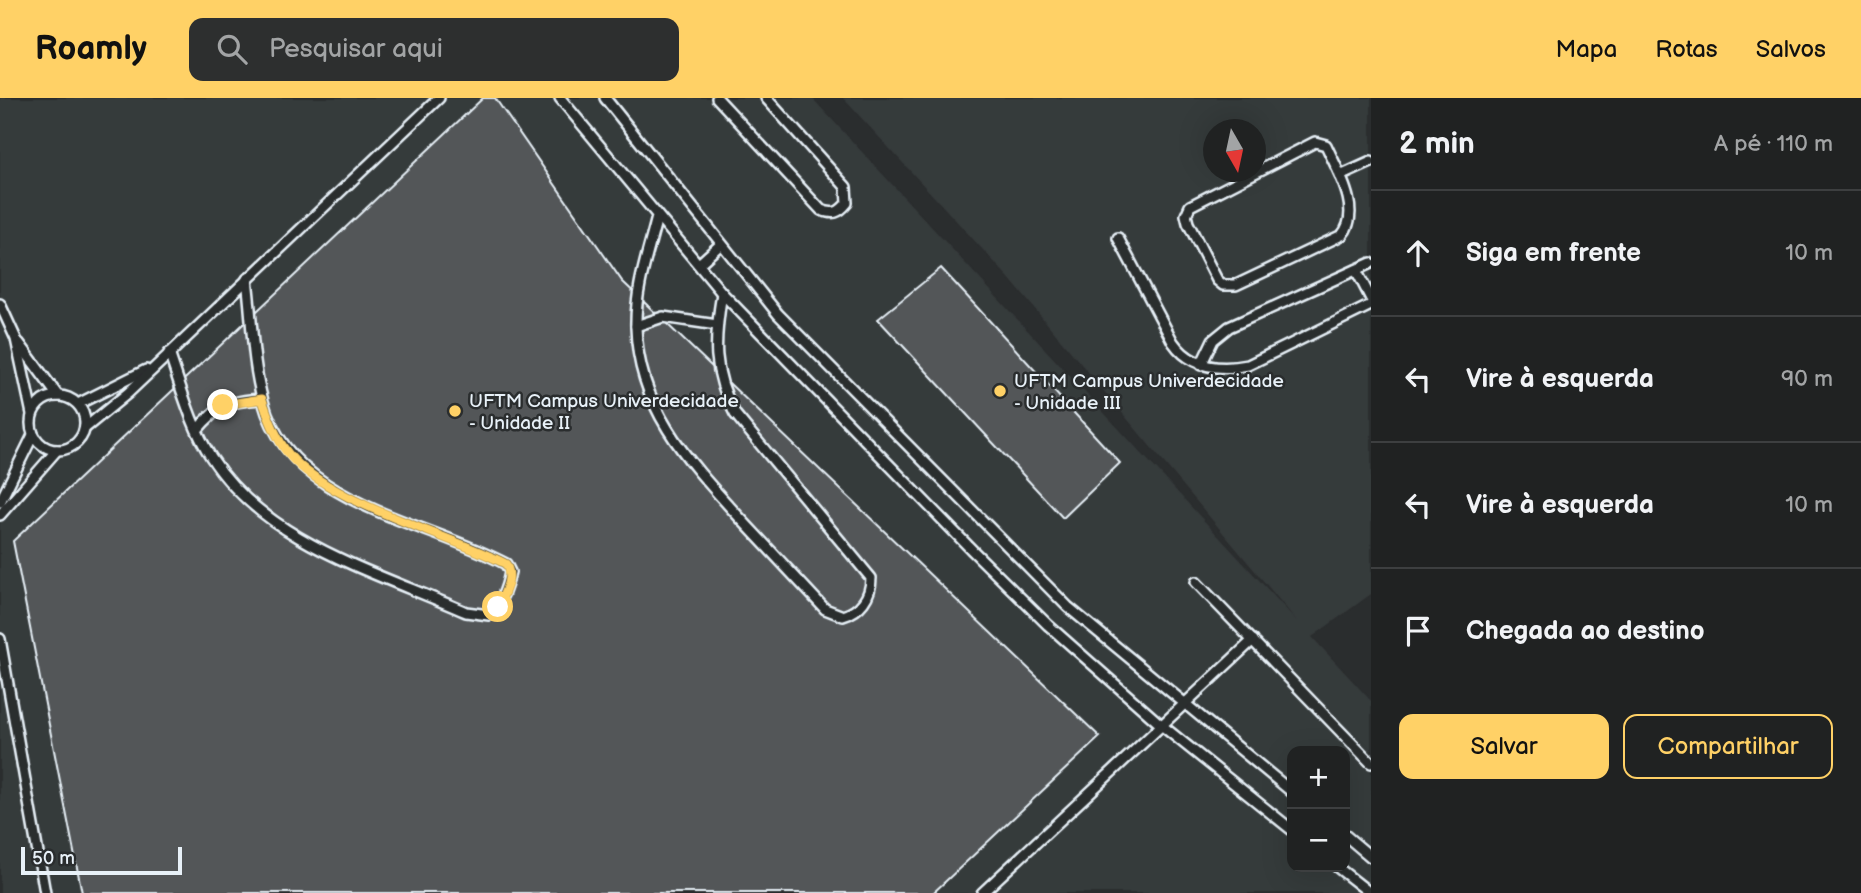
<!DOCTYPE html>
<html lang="pt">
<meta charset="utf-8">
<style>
:root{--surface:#202222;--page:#2d2f2f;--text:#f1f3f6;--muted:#a2a4a5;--line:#3d3f40;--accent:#ffd166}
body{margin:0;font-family:"Balsamiq Sans",sans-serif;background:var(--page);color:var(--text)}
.controls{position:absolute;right:21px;bottom:21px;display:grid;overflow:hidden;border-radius:14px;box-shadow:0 7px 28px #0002}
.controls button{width:63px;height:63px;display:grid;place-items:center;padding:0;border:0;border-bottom:2px solid var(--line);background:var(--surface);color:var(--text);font:35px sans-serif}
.compass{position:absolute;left:1203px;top:21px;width:63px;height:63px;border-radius:50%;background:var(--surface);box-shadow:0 7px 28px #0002;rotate:171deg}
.scale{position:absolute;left:21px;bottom:18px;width:161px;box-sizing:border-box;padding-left:7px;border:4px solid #e8f1f8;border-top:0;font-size:19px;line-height:24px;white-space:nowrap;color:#e8f1f8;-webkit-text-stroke:5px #2a2d2e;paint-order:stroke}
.stop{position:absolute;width:21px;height:21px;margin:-16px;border:5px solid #ffd166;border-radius:50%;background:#fff}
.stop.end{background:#ffd166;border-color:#fff;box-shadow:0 2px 7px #0008}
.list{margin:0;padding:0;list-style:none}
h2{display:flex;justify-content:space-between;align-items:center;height:91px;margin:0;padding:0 28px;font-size:30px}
h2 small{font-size:23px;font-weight:400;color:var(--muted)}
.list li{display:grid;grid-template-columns:46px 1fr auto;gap:21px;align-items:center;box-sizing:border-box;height:126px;padding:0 28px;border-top:2px solid var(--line)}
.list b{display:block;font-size:26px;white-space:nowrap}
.list em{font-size:23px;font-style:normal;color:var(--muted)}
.actions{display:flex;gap:14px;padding:21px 28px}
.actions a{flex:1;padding:16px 0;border:2px solid var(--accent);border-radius:14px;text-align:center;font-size:24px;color:var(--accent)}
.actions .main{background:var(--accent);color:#111}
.icon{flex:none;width:38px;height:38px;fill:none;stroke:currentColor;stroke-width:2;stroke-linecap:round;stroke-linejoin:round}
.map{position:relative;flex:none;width:1371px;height:795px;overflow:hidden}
header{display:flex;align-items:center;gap:42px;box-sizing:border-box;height:98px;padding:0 35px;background:var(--accent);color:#111}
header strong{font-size:33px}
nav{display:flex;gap:38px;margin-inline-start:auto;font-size:24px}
.search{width:490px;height:63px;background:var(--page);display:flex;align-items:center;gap:18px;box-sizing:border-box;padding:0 24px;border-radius:14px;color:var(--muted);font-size:26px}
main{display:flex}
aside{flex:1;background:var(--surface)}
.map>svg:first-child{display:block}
.built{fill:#363a3b;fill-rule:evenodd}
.building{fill:#535759;stroke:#e8f1f8;stroke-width:2}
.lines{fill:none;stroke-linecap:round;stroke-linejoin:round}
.service-casing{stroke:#e8f1f8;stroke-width:14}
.service{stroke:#2a2d2e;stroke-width:9}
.route{stroke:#ffd166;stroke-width:9}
.poi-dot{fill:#ffd166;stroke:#2a2d2e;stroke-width:2.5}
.labels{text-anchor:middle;stroke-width:5;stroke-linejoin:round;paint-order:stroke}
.poi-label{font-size:19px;fill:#e8f1f8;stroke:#2a2d2e;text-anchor:start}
</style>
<header>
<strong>Roamly</strong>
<div class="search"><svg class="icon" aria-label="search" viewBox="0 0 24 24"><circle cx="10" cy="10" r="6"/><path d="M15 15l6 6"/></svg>Pesquisar aqui</div>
<nav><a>Mapa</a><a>Rotas</a><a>Salvos</a></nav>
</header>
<main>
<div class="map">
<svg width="1371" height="795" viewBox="0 0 1371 795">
<rect width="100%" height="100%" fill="#2a2d2e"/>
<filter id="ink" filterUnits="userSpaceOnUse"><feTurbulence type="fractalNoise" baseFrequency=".0143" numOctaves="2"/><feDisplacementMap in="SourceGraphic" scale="14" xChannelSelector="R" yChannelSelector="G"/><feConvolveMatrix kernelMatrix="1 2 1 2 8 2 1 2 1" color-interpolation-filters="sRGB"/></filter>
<g filter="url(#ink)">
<path class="built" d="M0 0H812L1297 523 1008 179 843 0H1371V496L1312 539 1371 603V795H0ZM1213 32H1255V74H1213ZM1292 653H1345V769H1292Z"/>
<g class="building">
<path d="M483 0H495L622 183 1100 639 933 795H82L13 443Z"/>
<path d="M941 170 1120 365 1063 420 878 221Z"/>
</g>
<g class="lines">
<g class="service-casing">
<g id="service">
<path d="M560 0 722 195 972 452 1048 527 1160 626 1292 732"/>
<path d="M605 0 778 216 1068 509 1292 694"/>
<path d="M717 0 821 112C833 117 839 115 847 105L846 89 766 0"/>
<path d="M1315 44 1326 47C1337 72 1363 113 1342 137L1236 187H1223L1217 182 1188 125 1186 117 1190 108Z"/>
<path d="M1340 78 1371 64"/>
<path d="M657 119C648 155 635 191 636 229 638 311 689 364 741 421 769 451 797 481 825 511L843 518C860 513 871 499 871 480L735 316C712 273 714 243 722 195"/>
<path d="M1118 140 1173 244C1191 270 1219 273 1248 267L1371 207"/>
<path d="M700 165 721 146"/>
<path d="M1356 172 1371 201"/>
<path d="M0 206 16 241 32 316"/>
<path d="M636 228 663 219 717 227"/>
<path d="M19 245 58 298"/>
<path d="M169 255C181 289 191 328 211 359 266 445 376 474 466 514L489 517C502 505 507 490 510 474L506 466C423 421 291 408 263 303 252 265 252 220 247 181"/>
<path d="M1201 267 1213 242 1229 229 1371 165"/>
<circle cx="58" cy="325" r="27"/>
<path d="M78 306 146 272"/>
<path d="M85 330 128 295 439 0"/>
<path d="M197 332C218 307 229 303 262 301"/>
<path d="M0 404 33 337"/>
<path d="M0 417 57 352"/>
<path d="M1196 484 1371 665"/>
<path d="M0 541 45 795"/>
<path d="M1345 737 1371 759"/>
<path d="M1337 769 1370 795"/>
<path d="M982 795 1253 542"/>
</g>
</g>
<use href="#service" class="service"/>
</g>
</g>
<g class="lines" filter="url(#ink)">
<path class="route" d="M223 307 262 301C268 318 274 335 284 350 318 402 448 436 506 466 514 481 504 495 498 509"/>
</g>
<g class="poi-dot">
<circle cx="1000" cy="293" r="7"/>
<circle cx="455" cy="313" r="7"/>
</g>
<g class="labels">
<g class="poi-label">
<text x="1014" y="289">UFTM Campus Univerdecidade<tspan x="1014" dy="22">- Unidade III</tspan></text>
<text x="469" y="309">UFTM Campus Univerdecidade<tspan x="469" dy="22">- Unidade II</tspan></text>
</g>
</g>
</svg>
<div class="controls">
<button>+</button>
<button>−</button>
</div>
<svg class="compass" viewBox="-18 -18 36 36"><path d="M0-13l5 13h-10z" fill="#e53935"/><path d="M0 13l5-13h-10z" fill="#a2a4a5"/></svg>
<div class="scale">50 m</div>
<div class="stop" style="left:498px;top:509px"></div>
<div class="stop end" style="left:223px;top:307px"></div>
</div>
<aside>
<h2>2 min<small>A pé · 110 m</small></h2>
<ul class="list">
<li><svg class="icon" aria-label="ahead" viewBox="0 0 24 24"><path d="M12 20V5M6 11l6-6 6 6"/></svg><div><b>Siga em frente</b></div><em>10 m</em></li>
<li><svg class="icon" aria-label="left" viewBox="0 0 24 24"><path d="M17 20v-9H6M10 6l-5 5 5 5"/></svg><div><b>Vire à esquerda</b></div><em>90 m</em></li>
<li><svg class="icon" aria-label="left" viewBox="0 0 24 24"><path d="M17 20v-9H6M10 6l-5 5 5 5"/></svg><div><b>Vire à esquerda</b></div><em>10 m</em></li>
<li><svg class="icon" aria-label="arrive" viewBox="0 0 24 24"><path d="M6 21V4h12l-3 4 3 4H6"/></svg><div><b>Chegada ao destino</b></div></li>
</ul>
<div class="actions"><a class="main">Salvar</a><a>Compartilhar</a></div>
</aside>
</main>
